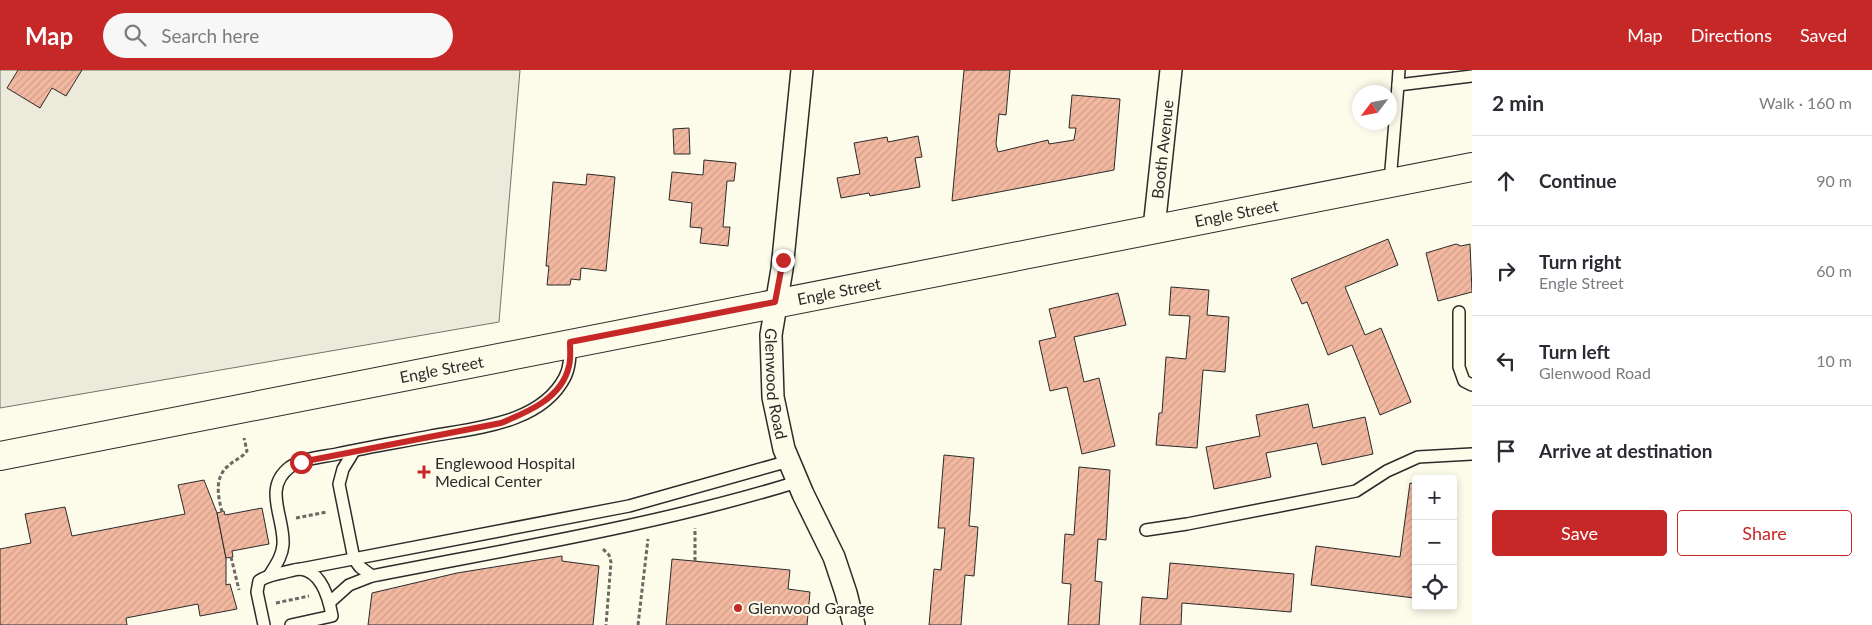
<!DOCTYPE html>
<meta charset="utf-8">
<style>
:root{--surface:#fff;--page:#f7f7f7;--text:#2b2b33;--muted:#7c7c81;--line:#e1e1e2;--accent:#c62828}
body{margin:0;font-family:Lato,sans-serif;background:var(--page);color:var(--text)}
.controls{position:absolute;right:15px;bottom:15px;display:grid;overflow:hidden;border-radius:5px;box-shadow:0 2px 8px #0003}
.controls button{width:45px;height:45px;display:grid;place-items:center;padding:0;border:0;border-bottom:1px solid var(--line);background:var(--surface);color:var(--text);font:25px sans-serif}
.compass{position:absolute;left:1352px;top:15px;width:45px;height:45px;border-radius:50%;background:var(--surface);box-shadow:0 2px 8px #0003;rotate:238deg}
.stop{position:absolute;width:15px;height:15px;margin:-11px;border:4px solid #c62828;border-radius:50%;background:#fff}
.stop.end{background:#c62828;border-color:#fff;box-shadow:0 1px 5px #0008}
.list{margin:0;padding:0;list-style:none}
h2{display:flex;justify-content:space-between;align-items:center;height:65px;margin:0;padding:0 20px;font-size:21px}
h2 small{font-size:16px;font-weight:400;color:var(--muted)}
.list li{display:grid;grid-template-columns:32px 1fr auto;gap:15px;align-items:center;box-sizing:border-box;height:90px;padding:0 20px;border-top:1px solid var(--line)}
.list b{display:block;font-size:19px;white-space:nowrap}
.list p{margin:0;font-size:16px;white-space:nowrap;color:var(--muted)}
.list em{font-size:16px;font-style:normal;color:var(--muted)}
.actions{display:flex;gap:10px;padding:15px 20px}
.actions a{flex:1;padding:11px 0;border:1px solid var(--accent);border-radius:5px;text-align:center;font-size:18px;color:var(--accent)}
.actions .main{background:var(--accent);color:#fff}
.icon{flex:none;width:28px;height:28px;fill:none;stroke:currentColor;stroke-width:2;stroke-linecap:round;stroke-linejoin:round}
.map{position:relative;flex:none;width:1472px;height:555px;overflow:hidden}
header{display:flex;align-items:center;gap:30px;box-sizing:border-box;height:70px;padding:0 25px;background:var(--accent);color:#fff}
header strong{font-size:24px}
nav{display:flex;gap:28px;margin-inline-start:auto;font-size:18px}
.search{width:350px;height:45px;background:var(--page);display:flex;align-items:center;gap:12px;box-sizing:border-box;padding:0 18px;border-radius:28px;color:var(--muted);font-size:19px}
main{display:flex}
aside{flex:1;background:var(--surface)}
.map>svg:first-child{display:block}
.green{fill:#ecebdb;stroke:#74746e}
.building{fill:url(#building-hatch);stroke:#2b2b2b}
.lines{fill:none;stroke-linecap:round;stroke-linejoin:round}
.service-casing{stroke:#2b2b2b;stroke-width:14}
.minor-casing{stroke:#2b2b2b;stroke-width:24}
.primary-casing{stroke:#2b2b2b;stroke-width:30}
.path{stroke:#6a6964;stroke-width:3;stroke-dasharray:4 2.5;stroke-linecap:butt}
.service{stroke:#fdfbea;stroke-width:11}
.minor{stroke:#fdfbea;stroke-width:21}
.primary{stroke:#fdfbea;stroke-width:28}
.route{stroke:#c62828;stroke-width:6}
.poi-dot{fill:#c62828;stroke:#fdfbea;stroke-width:2}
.labels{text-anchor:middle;stroke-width:4;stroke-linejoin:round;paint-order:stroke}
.street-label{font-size:16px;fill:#2b2b2b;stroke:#fdfbea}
.poi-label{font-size:16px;fill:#2b2b2b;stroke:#fdfbea;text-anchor:start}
</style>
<header>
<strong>Map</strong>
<div class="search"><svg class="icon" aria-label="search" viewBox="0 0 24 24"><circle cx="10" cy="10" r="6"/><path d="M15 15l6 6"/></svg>Search here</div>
<nav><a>Map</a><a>Directions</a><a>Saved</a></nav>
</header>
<main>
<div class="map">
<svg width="1472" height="555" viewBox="0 0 1472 555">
<defs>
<pattern id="building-hatch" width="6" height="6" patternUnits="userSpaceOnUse" patternTransform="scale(1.25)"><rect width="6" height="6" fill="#f2b8a0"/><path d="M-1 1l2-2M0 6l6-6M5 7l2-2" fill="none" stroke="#d09e8a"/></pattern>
</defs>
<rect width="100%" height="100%" fill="#fdfbea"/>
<path class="green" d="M0 0H520L499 252 0 338Z"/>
<g class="building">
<path d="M18 0H82L66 26 52 18 40 38 7 18Z"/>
<path d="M964 0H1010L1006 45 999 44 996 74 998 82 1048 70 1049 74 1074 70 1076 58H1069L1072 25 1120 29 1114 100 952 131Z"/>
<path d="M689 58 690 84H674L673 59Z"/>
<path d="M918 66 922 87 915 88 920 117 870 126 869 123 841 128 837 108 860 104 854 73 887 67 888 72Z"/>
<path d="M704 90 736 93 734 111H727L723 157H730L728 176 700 173 702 158 690 157 692 133 669 130 672 102 703 105Z"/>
<path d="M587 104 615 107 606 201 581 198 580 210 571 209 570 215H547L549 196H546L553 112 586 115Z"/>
<path d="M1388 169 1398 195 1345 217 1365 265 1381 258 1411 332 1380 345 1352 275 1328 285 1307 232 1302 234 1291 209Z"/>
<path d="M1456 174 1461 176 1470 174 1472 222 1438 231 1426 183Z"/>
<path d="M1171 217 1209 220 1207 245 1229 247 1225 302 1203 300 1197 378 1156 375 1159 343H1162L1166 287 1186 289 1190 246 1169 245Z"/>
<path d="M1118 223 1126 255 1074 267 1084 312 1099 308 1115 376 1082 384 1067 317 1050 321 1039 271 1056 267 1049 239Z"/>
<path d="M1308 334 1313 358 1365 347 1373 384 1322 395 1317 373 1266 383 1271 407 1214 419 1206 377 1260 366 1256 345Z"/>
<path d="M944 385 974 388 969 456 978 457 974 506 965 505 961 555H929L934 499 941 500 945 458H938Z"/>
<path d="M1079 397 1110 400 1106 470 1098 469 1095 511 1102 512 1099 555H1068L1071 514 1062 513 1065 464 1074 465Z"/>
<path d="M204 410 217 443 226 488V515L230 514 237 539 200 546 198 534 126 548 127 555H0V479L31 473 25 444 65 437 72 466 185 444 178 415Z"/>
<path d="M1410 413 1416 414 1414 528 1311 515 1316 476 1400 487Z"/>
<path d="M262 438 269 474 232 481 233 487 226 488 217 443 224 441 225 445Z"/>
<path d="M562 486V491L599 496 593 555H368L372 523 457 503Z"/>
<path d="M672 489 790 500 788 519 810 522 807 555H666Z"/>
<path d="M1170 493 1294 504 1291 542 1182 533 1181 555H1140L1142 527 1167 529Z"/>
</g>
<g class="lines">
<g class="service-casing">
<g id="service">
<path d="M1398 15 1399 0"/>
<path d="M1390 112 1398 15 1472 6"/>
<path d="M1459 242V297L1464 311 1472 315"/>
<path d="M354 381 343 399 339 414 354 489 360 497 372 506"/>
<path d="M1146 460 1187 454 1356 421 1387 401 1418 387 1472 384"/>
<path d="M301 499 629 436 789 391"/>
<path d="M269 506C275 496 282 487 283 475 285 448 262 418 290 397 303 388 323 387 337 384 368 377 400 372 431 366 475 358 541 354 565 307 570 297 570 286 570 274"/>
<path d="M330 532 349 515 372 506C514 478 658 455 797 412"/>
<path d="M264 555 257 522 259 511C266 506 273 505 281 503 287 502 295 499 301 499 322 502 329 529 332 546L291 555"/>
</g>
</g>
<g class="minor-casing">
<g id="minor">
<path id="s1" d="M802 0 782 199 771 265 773 327 784 379 803 424 834 487 846 523 854 555"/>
<path id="s2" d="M1154 158 1171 0"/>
</g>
</g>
<g class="primary-casing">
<g id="primary">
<path id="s3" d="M0 386 1472 97"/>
</g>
</g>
<g class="path">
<path d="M222 442C218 426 214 408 228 396 234 390 242 388 247 381L244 368"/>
<path d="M296 448 327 442"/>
<path d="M603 479 609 485 611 492 606 555"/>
<path d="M231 487 239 520"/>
<path d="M695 491V458"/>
<path d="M276 533 309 526"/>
<path d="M638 555 648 469"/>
</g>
<use href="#service" class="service"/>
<use href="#minor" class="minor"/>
<use href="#primary" class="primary"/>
</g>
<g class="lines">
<path class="route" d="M301 392 501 353C528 342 562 328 569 296 571 289 570 280 570 272L775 232 783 190"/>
</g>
<g class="poi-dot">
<path d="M421.5 394.5h5v5h5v5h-5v5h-5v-5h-5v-5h5z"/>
<circle cx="738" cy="538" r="5"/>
</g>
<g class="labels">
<g class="street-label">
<text dy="6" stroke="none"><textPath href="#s2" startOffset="79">Booth Avenue</textPath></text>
<text dy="6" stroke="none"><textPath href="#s3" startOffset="1260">Engle Street</textPath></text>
<text dy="6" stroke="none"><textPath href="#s3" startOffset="855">Engle Street</textPath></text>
<text dy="6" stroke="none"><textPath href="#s3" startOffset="450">Engle Street</textPath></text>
<text dy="6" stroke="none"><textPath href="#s1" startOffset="316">Glenwood Road</textPath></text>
</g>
<g class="poi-label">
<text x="435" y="399">Englewood Hospital<tspan x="435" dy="18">Medical Center</tspan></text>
<text x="748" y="544">Glenwood Garage</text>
</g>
</g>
</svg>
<div class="controls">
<button>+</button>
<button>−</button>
<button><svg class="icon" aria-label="locate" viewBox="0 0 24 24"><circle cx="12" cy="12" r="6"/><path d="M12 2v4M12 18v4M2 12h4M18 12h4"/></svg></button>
</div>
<svg class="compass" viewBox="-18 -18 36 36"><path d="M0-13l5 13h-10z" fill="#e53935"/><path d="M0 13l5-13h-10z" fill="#7c7c81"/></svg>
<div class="stop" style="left:301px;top:392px"></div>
<div class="stop end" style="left:783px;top:190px"></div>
</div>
<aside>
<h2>2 min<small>Walk · 160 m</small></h2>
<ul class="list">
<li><svg class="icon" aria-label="ahead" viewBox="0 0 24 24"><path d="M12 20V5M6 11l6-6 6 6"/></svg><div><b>Continue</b></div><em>90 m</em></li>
<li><svg class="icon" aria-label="right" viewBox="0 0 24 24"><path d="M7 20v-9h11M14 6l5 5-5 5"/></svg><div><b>Turn right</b><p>Engle Street</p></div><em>60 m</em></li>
<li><svg class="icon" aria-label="left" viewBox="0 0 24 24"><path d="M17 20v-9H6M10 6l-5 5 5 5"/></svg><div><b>Turn left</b><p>Glenwood Road</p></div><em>10 m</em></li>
<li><svg class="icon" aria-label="arrive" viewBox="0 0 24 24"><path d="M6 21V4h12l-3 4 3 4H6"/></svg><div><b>Arrive at destination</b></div></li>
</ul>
<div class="actions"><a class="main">Save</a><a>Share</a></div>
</aside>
</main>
